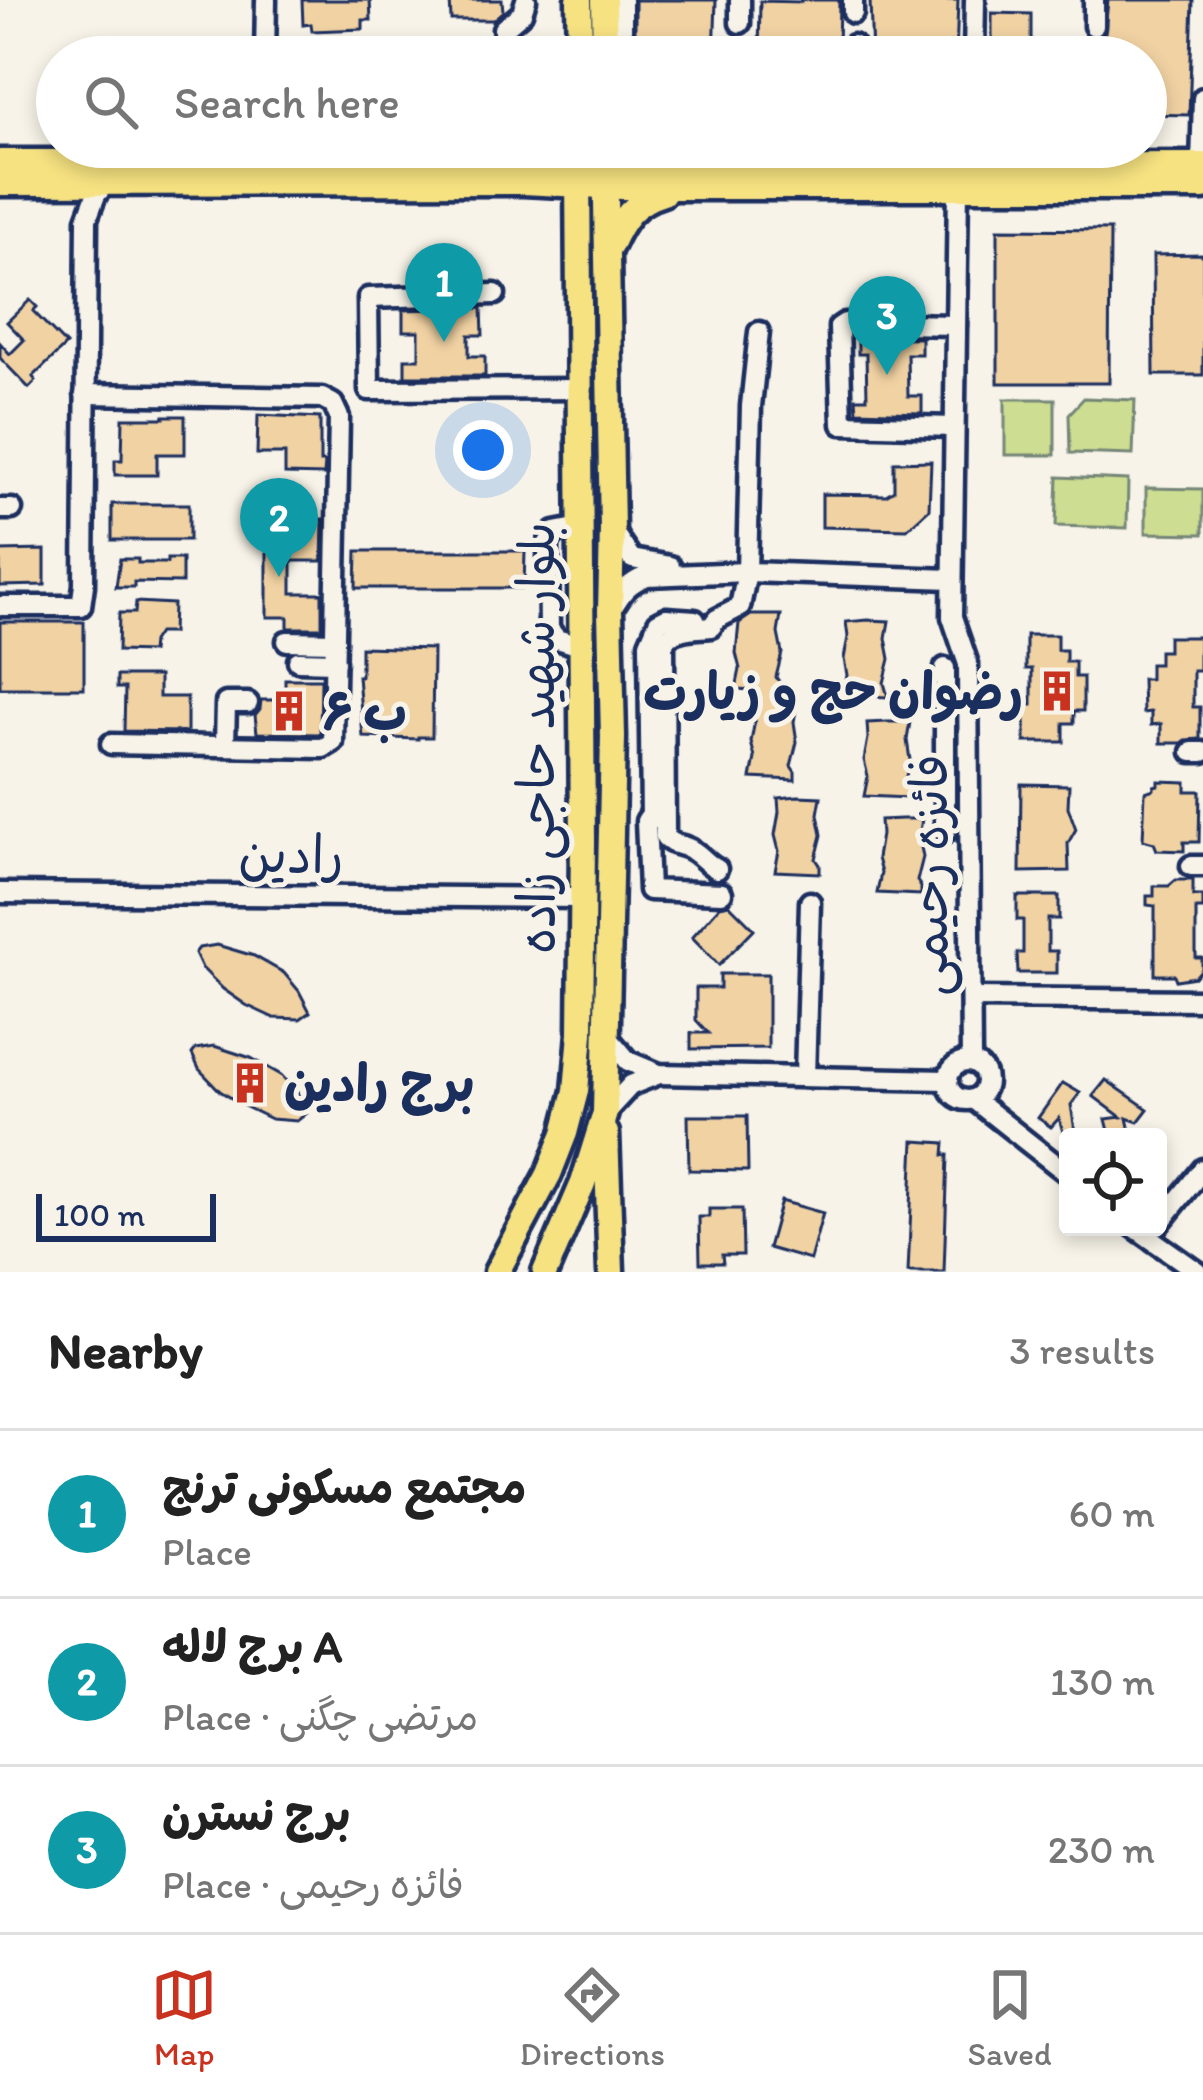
<!DOCTYPE html>
<meta charset="utf-8">
<style>
:root{--surface:#fff;--page:#f2f2f2;--text:#222;--muted:#767676;--line:#e0e0e0;--accent:#c8321e}
body{margin:0;font-family:Itim,"Playpen Sans Arabic",sans-serif;background:var(--page);color:var(--text)}
.controls{position:absolute;right:36px;bottom:36px;display:grid;overflow:hidden;border-radius:12px;box-shadow:0 6px 18px #0003}
.controls button{width:108px;height:108px;display:grid;place-items:center;padding:0;border:0;border-bottom:3px solid var(--line);background:var(--surface);color:var(--text);font:60px sans-serif}
.scale{position:absolute;left:36px;bottom:30px;width:180px;box-sizing:border-box;padding-left:12px;border:6px solid #1b2f5e;border-top:0;font-size:33px;line-height:42px;white-space:nowrap;color:#1b2f5e;-webkit-text-stroke:9px #f7f3e8;paint-order:stroke}
.you{position:absolute;left:483px;top:450px;width:42px;height:42px;margin:-30px;border:9px solid #fff;border-radius:50%;background:#1a73e8;box-shadow:0 0 0 18px #1a73e833}
.badge{display:grid;place-items:center;width:78px;height:78px;border-radius:50%;background:var(--accent);color:#fff;font-size:39px;font-weight:700}
.pin{position:absolute;translate:-50% -99px;filter:drop-shadow(0 3px 6px #0008)}
.pin::after{content:'';position:absolute;top:63px;width:42px;height:36px;background:inherit;clip-path:polygon(0 0,100% 0,50% 100%)}
.list{margin:0;padding:0;list-style:none}
h2{display:flex;justify-content:space-between;align-items:center;height:156px;margin:0;padding:0 48px;font-size:51px}
h2 small{font-size:39px;font-weight:400;color:var(--muted)}
.list li{display:grid;grid-template-columns:78px 1fr auto;gap:36px;align-items:center;box-sizing:border-box;height:168px;padding:0 48px;border-top:3px solid var(--line)}
.list b{display:block;font-size:45px;white-space:nowrap}
.list p{margin:0;font-size:39px;white-space:nowrap;color:var(--muted)}
.list em{font-size:39px;font-style:normal;color:var(--muted)}
.icon{flex:none;width:66px;height:66px;fill:none;stroke:currentColor;stroke-width:2;stroke-linecap:round;stroke-linejoin:round}
.map{position:relative;flex:none;width:1203px;height:1272px;overflow:hidden}
.search{position:absolute;background:var(--surface);box-shadow:0 6px 18px #0003;left:36px;right:36px;top:36px;height:132px;display:flex;align-items:center;gap:30px;box-sizing:border-box;padding:0 42px;border-radius:66px;color:var(--muted);font-size:45px}
.sheet{height:660px;background:var(--surface)}
nav{display:flex;justify-content:space-around;align-items:center;box-sizing:border-box;height:168px;border-top:3px solid var(--line);background:var(--surface);font-size:33px;color:var(--muted)}
nav a{display:grid;justify-items:center;gap:6px}
nav .on{color:var(--accent)}
.map>svg:first-child{display:block}
.green{fill:#cddd91;stroke:#748678;stroke-width:3}
.building{fill:#f1d2a3;stroke:#1b2f5e;stroke-width:3}
.lines{fill:none;stroke-linecap:round;stroke-linejoin:round}
.minor-casing{stroke:#1b2f5e;stroke-width:27}
.major-casing{stroke:#1b2f5e;stroke-width:33}
.minor{stroke:#f7f3e8;stroke-width:18}
.major{stroke:#f6e281;stroke-width:24}
.labels{text-anchor:middle;stroke-width:10;stroke-linejoin:round;paint-order:stroke}
.poi-label{font-size:51px;font-weight:bold;fill:#1b2f5e;stroke:#f7f3e8;text-anchor:start}
.street-label{font-size:51px;fill:#1b2f5e;stroke:#f7f3e8}
</style>
<div class="map">
<svg width="1203" height="1272" viewBox="0 0 1203 1272">
<rect width="100%" height="100%" fill="#f7f3e8"/>
<filter id="ink" filterUnits="userSpaceOnUse"><feTurbulence type="fractalNoise" baseFrequency=".00833" numOctaves="2"/><feDisplacementMap in="SourceGraphic" scale="24" xChannelSelector="R" yChannelSelector="G"/><feConvolveMatrix kernelMatrix="1 2 1 2 8 2 1 2 1" color-interpolation-filters="sRGB"/></filter>
<g filter="url(#ink)">
<g class="green">
<path d="M1084 398 1135 400 1133 455 1070 453 1069 414Z"/>
<rect x="1005" y="399" width="50" height="56"/>
<path d="M1058 477 1128 480 1127 528 1056 526Z"/>
<path d="M1146 488 1203 489V534L1146 533Z"/>
</g>
<g class="building">
<path d="M302 0H370L371 20H363V29L312 31 311 24 303 25Z"/>
<path d="M450 0H502L503 11 493 20H451Z"/>
<path d="M635 0H716L714 57H635Z"/>
<path d="M801 0H839L838 52 798 51V57H759L760 1 801 2Z"/>
<path d="M870 0H958L956 57H872Z"/>
<path d="M1108 0H1193L1189 115 1146 114V57H1106L1104 42Z"/>
<path d="M992 13 1031 14V44L992 43Z"/>
<path d="M998 229 1110 230 1109 383H998Z"/>
<path d="M1203 254V375H1154L1153 255Z"/>
<path d="M30 300 37 307 33 311 66 345 33 377 36 381 29 388 0 358V343L10 354 24 340 7 322Z"/>
<path d="M482 308 483 335H469V356H485V376H405V359H419V331H403V310Z"/>
<path d="M858 337 921 338V354H907L908 396H922V413L857 411 856 398H867L866 354H858Z"/>
<path d="M258 415 320 418V462H325L324 475 285 474V454H257Z"/>
<path d="M164 416H185V454H157V475H115V460H122L123 418H164Z"/>
<path d="M931 461 929 509 907 529 822 527V494L886 495 894 490V462Z"/>
<rect x="112" y="504" width="77" height="36"/>
<path d="M288 519H323L322 561H292V593H322V628H288V617H267V538H288Z"/>
<path d="M45 550V585L0 586V551Z"/>
<path d="M357 551H525L524 588H356Z"/>
<path d="M120 559H138V563H167V559H182V583L134 582V587H116Z"/>
<path d="M136 602 173 604 172 633H158L152 642 151 652 118 651 119 613H135Z"/>
<path d="M751 615H781L778 633 782 653 776 677 780 683V704H797L794 722 797 742 791 766 795 772V780L751 778 755 758 751 742 755 720 754 690 736 689 740 669 736 653 739 623Z"/>
<path d="M868 620 889 621 886 638 890 659 884 683 888 697 843 695 847 675 844 659 848 637 846 622Z"/>
<rect x="0" y="622" width="84" height="66"/>
<path d="M1026 635H1057V650H1066V662H1075V677H1083V711H1074V723H1064V742H1025V705H1032V669H1026Z"/>
<path d="M1168 637H1199V671H1193V707H1200V739L1186 740 1182 743H1161V724L1151 725V712L1143 713 1142 679H1150V664H1159V651H1168Z"/>
<path d="M361 647 433 649 432 737H418V739L363 737 358 676H361Z"/>
<path d="M117 676H159V697H187V732L124 731 125 688H117Z"/>
<path d="M285 679H321L320 734 257 733 255 715 260 709 261 700H285Z"/>
<path d="M887 722H910L907 740 910 760 904 784 908 790V798L864 796 868 776 864 760 868 738 867 723Z"/>
<path d="M1158 781 1186 782V791H1200L1199 842H1184V851L1157 850 1154 843 1143 840 1145 792 1154 789V786L1158 785Z"/>
<path d="M1021 784 1069 785 1068 807 1076 829 1068 843 1069 871 1020 872Z"/>
<path d="M798 796 821 797 818 814 822 835 816 859 820 865V873L775 871 779 851 775 835 779 812 778 798Z"/>
<path d="M902 819H922L919 837 923 857 917 881 921 887V895L877 893 881 873 877 858 881 835 880 820Z"/>
<path d="M1176 880H1193V896H1203V909H1196V958H1202V969L1195 977 1176 980 1174 975H1155V906L1147 905V896H1154V886H1169Z"/>
<path d="M1017 896H1059V919H1048V951H1057V973H1018L1017 953H1023V920H1017Z"/>
<path d="M729 904 754 929 719 965 692 937 720 906Z"/>
<path d="M217 945 254 956 284 973 299 991 310 1012 300 1019 274 1018 246 1005 223 989 202 968 195 953 199 948Z"/>
<path d="M720 974H768V1048L691 1049V1033H708L696 1020V988H720Z"/>
<path d="M214 1046 251 1058 281 1075 297 1092 307 1113 297 1121 271 1119 244 1106 220 1091 199 1069 192 1054 196 1049Z"/>
<path d="M1106 1080 1148 1109 1138 1122 1127 1118 1130 1131 1110 1135 1106 1119 1121 1117 1093 1096Z"/>
<path d="M1063 1083 1080 1093 1071 1105 1075 1131 1063 1132 1059 1118 1051 1127 1038 1118Z"/>
<path d="M688 1116H747L748 1171 689 1170Z"/>
<path d="M914 1141 945 1143 944 1155H948L944 1272H908Z"/>
<path d="M781 1201 823 1213 810 1260 768 1248Z"/>
<path d="M709 1209H742L743 1255H722L723 1263H700L699 1217H709Z"/>
</g>
<g class="lines">
<g class="minor-casing">
<g id="minor">
<path d="M622 0V57"/>
<path d="M853 0V13"/>
<path d="M740 23V0"/>
<path d="M1094 26V0"/>
<path d="M503 29 522 13 526 0"/>
<path d="M265 57 266 0"/>
<path d="M740 57V53"/>
<path d="M853 57V45"/>
<path d="M974 57 975 0"/>
<path d="M1093 57V49"/>
<path d="M1201 165 1203 98"/>
<path d="M958 187 952 617 968 664 971 1062"/>
<path d="M495 294 368 298 369 390 581 389"/>
<path d="M85 394 322 398 333 404 339 417 333 742 323 748 111 744"/>
<path d="M954 427 842 424 839 327 845 323 956 325"/>
<path d="M0 509H12"/>
<path d="M612 530 632 559 670 566"/>
<path d="M0 606H81L84 585 87 219 96 195 105 184"/>
<path d="M612 609C622 592 628 583 647 576L747 572 952 579"/>
<path d="M287 641 335 642"/>
<path d="M580 646 557 639 549 629 548 543 555 532 581 527"/>
<path d="M298 661 335 662"/>
<path d="M945 668V833"/>
<path d="M225 744 226 703H248"/>
<path d="M1192 752H1203"/>
<path d="M651 818 649 643 658 622 666 618 695 620"/>
<path d="M660 818H648L646 821 649 890 722 893"/>
<path d="M1191 866H1203"/>
<path d="M717 869C706 864 699 852 688 848 677 843 673 846 665 837L664 641C677 627 693 629 711 627L717 619 740 607 747 572 751 406 759 332"/>
<path d="M0 893 582 898"/>
<path d="M971 998 1203 1000"/>
<path d="M607 1036 628 1061 659 1074 947 1080"/>
<circle cx="967" cy="1081" r="19"/>
<path d="M805 1077 810 902"/>
<path d="M973 1099 1068 1174"/>
<path d="M605 1113 631 1085 659 1074"/>
<path d="M1158 1225 1203 1169"/>
<path d="M1134 1227 1198 1272"/>
</g>
</g>
<g class="major-casing">
<g id="major">
<path d="M579 0 580 57"/>
<path d="M604 0 605 57"/>
<path d="M0 162C401 161 802 167 1203 165"/>
<path d="M0 183 523 182 622 187H1203"/>
<path d="M610 246C622 219 633 202 663 193"/>
<path d="M606 1133 611 1272"/>
<path d="M497 1272 549 1174 565 1133 576 1091 581 1033 583 842 578 170"/>
<path d="M545 1272 583 1183 605 1113 613 737 610 611 612 530 605 147"/>
</g>
</g>
<use href="#minor" class="minor"/>
<use href="#major" class="major"/>
</g>
</g>
<defs>
<g id="building-bare" transform="scale(3.24)"><path d="M-4-6H4V6H1V3H-1V6H-4ZM-2.5-4.3h1.7v1.8h-1.7ZM.8-4.3h1.7v1.8H.8ZM-2.5-1h1.7V.8h-1.7ZM.8-1h1.7V.8H.8Z" fill="#c8321e" stroke="#f7f3e8" stroke-width="2.5" paint-order="stroke"/></g>
</defs>
<g fill-rule="evenodd">
<use href="#building-bare" x="1057" y="691"/>
<use href="#building-bare" x="289" y="711"/>
<use href="#building-bare" x="250" y="1083"/>
</g>
<g class="labels">
<g class="poi-label">
<text x="1023" y="709" text-anchor="end">رضوان حج و زیارت</text>
<text x="323" y="729">ب ۶</text>
<text x="284" y="1101">برج رادین</text>
</g>
<g class="street-label">
<text transform="translate(536 738) rotate(-90)" y="18">بلوار شهید حاجی زاده</text>
<text x="291" y="872">رادین</text>
<text transform="translate(929 875) rotate(-90)" y="18">فائزه رحیمی</text>
</g>
</g>
</svg>
<div class="controls">
<button><svg class="icon" aria-label="locate" viewBox="0 0 24 24"><circle cx="12" cy="12" r="6"/><path d="M12 2v4M12 18v4M2 12h4M18 12h4"/></svg></button>
</div>
<div class="scale">100 m</div>
<div class="you"></div>
<div class="pin badge" style="left:444px;top:342px;background:#0f9aa8">1</div>
<div class="pin badge" style="left:279px;top:577px;background:#0f9aa8">2</div>
<div class="pin badge" style="left:887px;top:375px;background:#0f9aa8">3</div>
<div class="search"><svg class="icon" aria-label="search" viewBox="0 0 24 24"><circle cx="10" cy="10" r="6"/><path d="M15 15l6 6"/></svg>Search here</div>
</div>
<section class="sheet">
<h2>Nearby<small>3 results</small></h2>
<ul class="list">
<li><span class="badge" style="background:#0f9aa8">1</span><div><b>مجتمع مسکونی ترنج</b><p>Place</p></div><em>60 m</em></li>
<li><span class="badge" style="background:#0f9aa8">2</span><div><b>برج لاله A</b><p>Place · مرتضی چگنی</p></div><em>130 m</em></li>
<li><span class="badge" style="background:#0f9aa8">3</span><div><b>برج نسترن</b><p>Place · فائزه رحیمی</p></div><em>230 m</em></li>
</ul>
</section>
<nav>
<a class="on"><svg class="icon" aria-label="map" viewBox="0 0 24 24"><path d="M3 6l6-2 6 2 6-2v14l-6 2-6-2-6 2zM9 4v14M15 6v14"/></svg>Map</a>
<a><svg class="icon" aria-label="directions" viewBox="0 0 24 24"><path d="M12 3l9 9-9 9-9-9zM9 14v-3h6M13 9l2 2-2 2"/></svg>Directions</a>
<a><svg class="icon" aria-label="saved" viewBox="0 0 24 24"><path d="M7 4h10v16l-5-4-5 4z"/></svg>Saved</a>
</nav>
